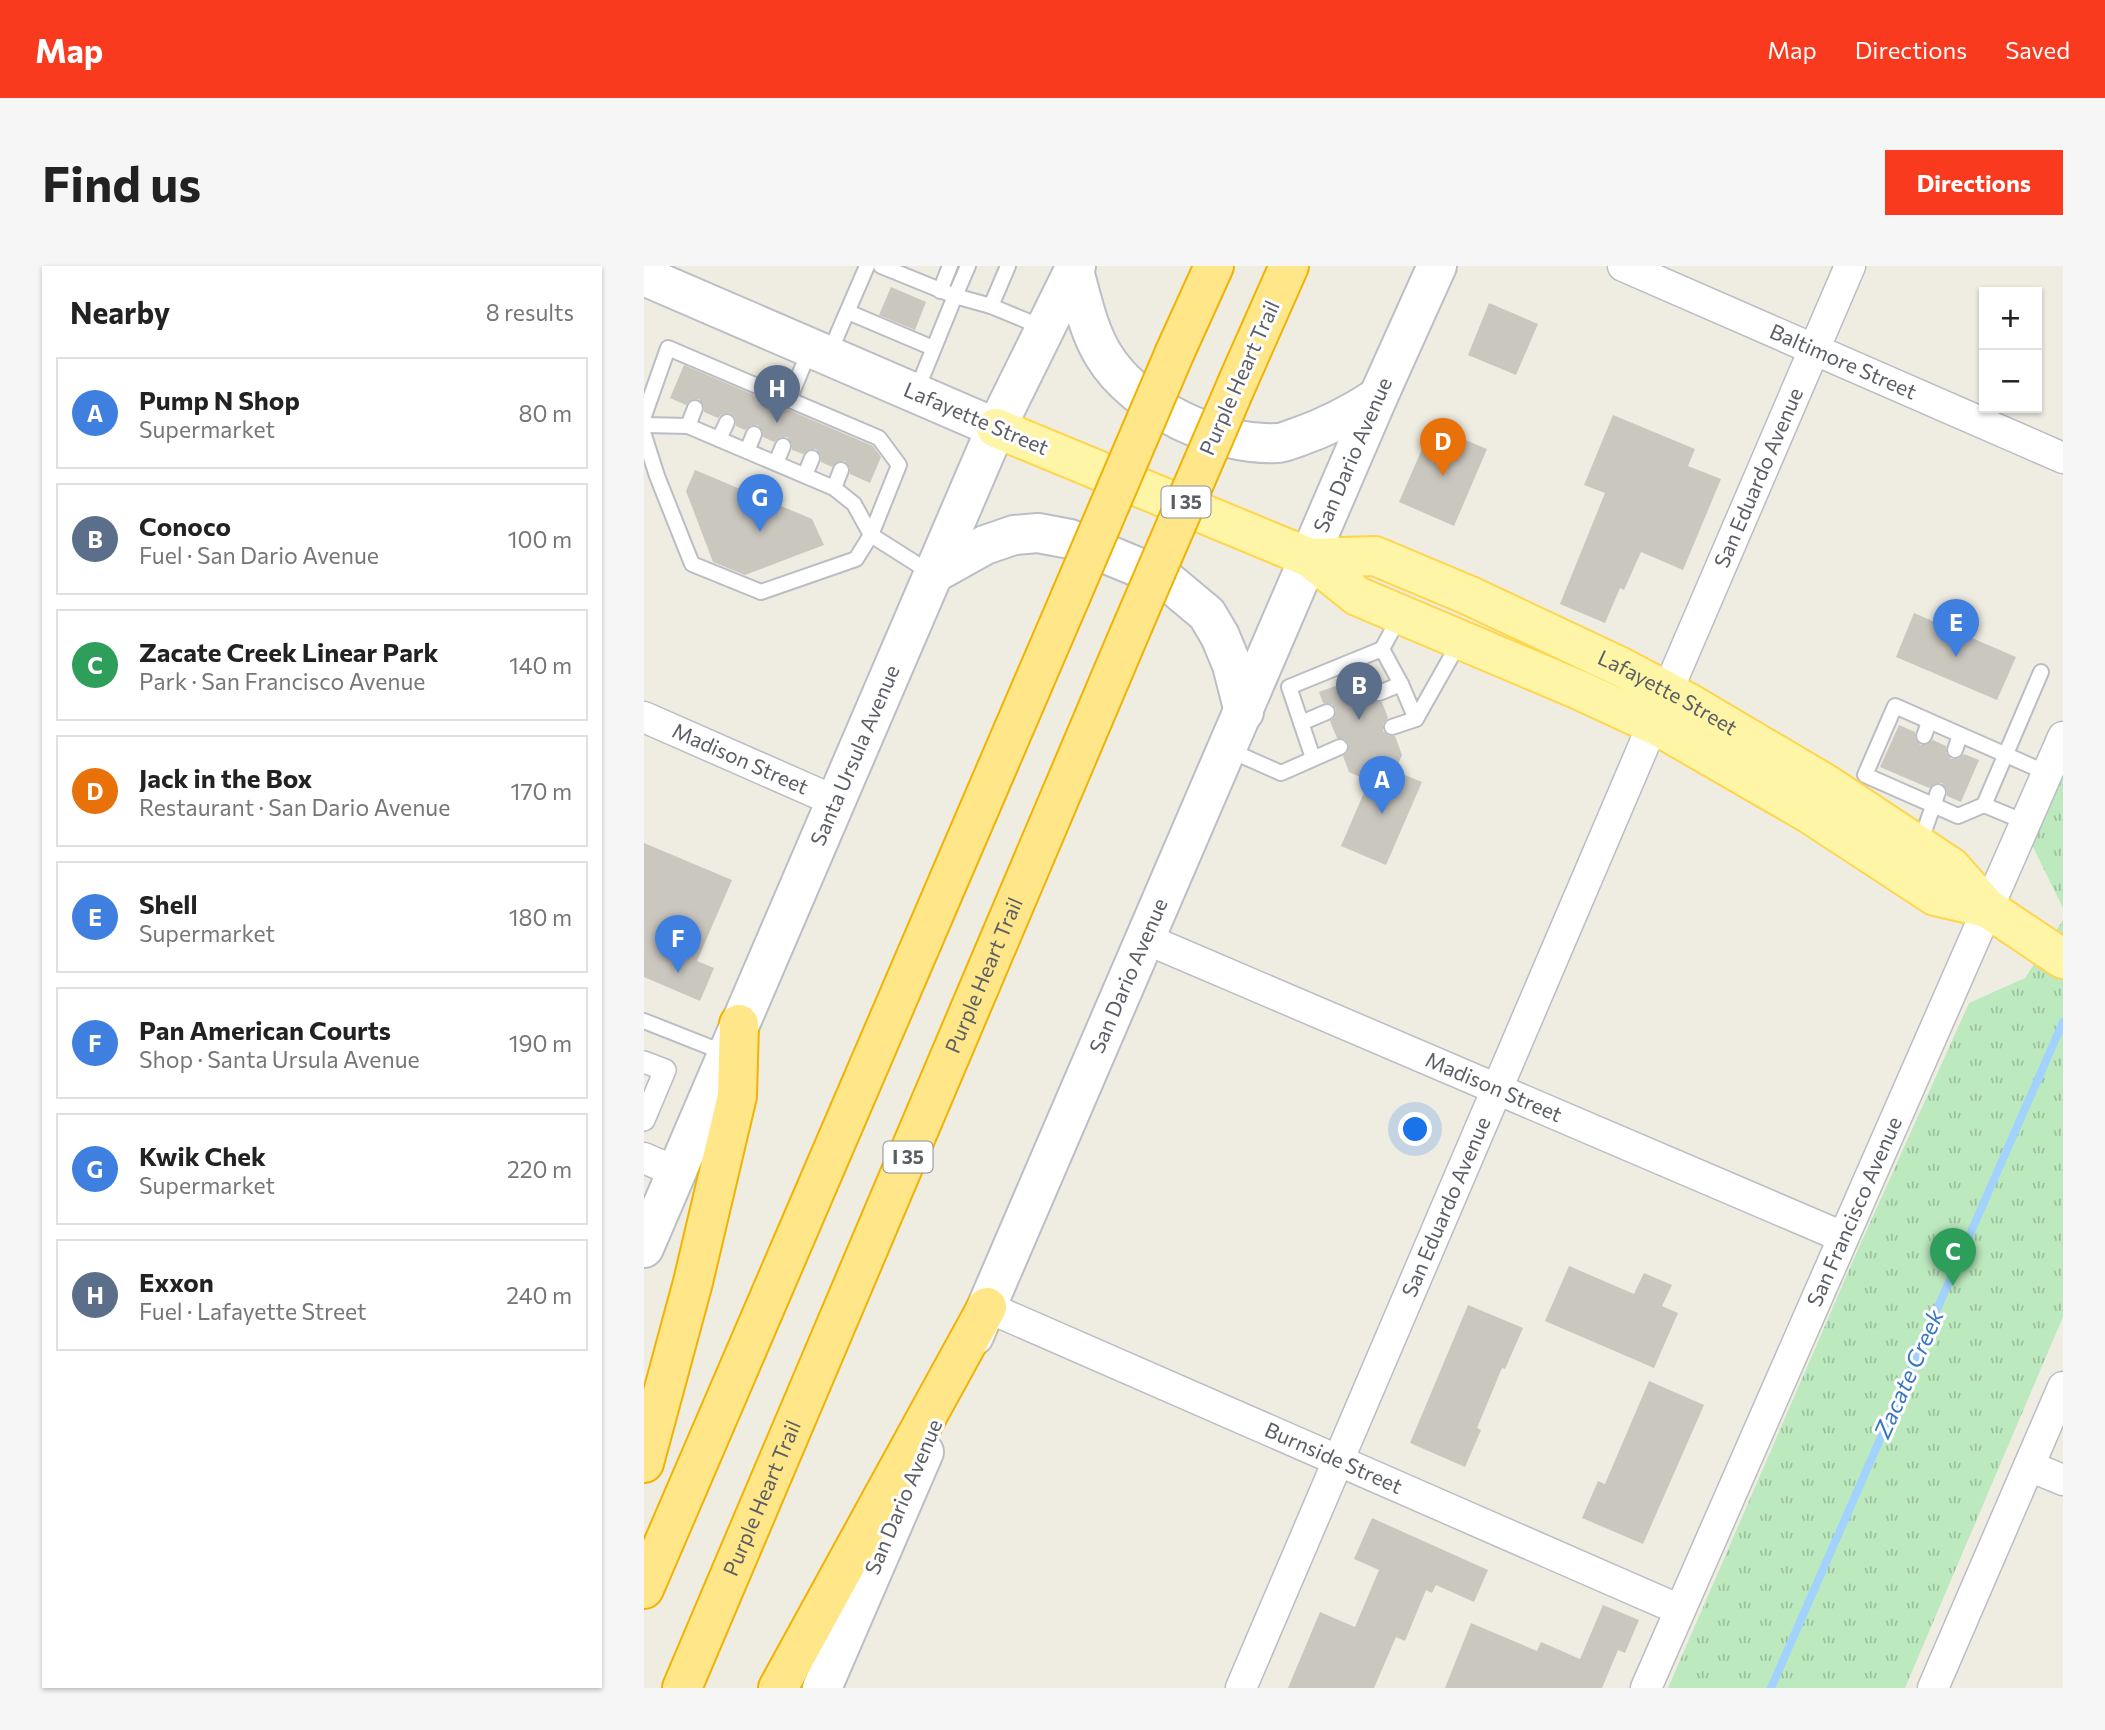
<!DOCTYPE html>
<meta charset="utf-8">
<style>
:root{--surface:#fff;--page:#f6f6f6;--text:#222;--muted:#767676;--line:#e0e0e0;--accent:#fa3a1e}
body{margin:0;font-family:Commissioner,sans-serif;background:var(--page);color:var(--text)}
.controls{position:absolute;right:21px;top:21px;display:grid;overflow:hidden;border-radius:0px;box-shadow:0 2px 5px #0004}
.controls button{width:63px;height:63px;display:grid;place-items:center;padding:0;border:0;border-bottom:2px solid var(--line);background:var(--surface);color:var(--text);font:35px sans-serif}
.you{position:absolute;left:772px;top:864px;width:24px;height:24px;margin:-18px;border:5px solid #fff;border-radius:50%;background:#1a73e8;box-shadow:0 0 0 10px #1a73e833}
.badge{display:grid;place-items:center;width:46px;height:46px;border-radius:50%;background:var(--accent);color:#fff;font-size:23px;font-weight:700}
.pin{position:absolute;translate:-50% -58px;filter:drop-shadow(0 2px 4px #0008)}
.pin::after{content:'';position:absolute;top:37px;width:24px;height:21px;background:inherit;clip-path:polygon(0 0,100% 0,50% 100%)}
.list{margin:0;padding:0;list-style:none}
h2{display:flex;justify-content:space-between;align-items:center;height:91px;margin:0;padding:0 28px;font-size:30px}
h2 small{font-size:23px;font-weight:400;color:var(--muted)}
.list li{display:grid;grid-template-columns:46px 1fr auto;gap:21px;align-items:center;box-sizing:border-box;height:112px;margin:0 14px 14px;padding:0 14px;border:2px solid var(--line);border-radius:0px}
.list b{display:block;font-size:26px;white-space:nowrap}
.list p{margin:0;font-size:23px;white-space:nowrap;color:var(--muted)}
.list em{font-size:23px;font-style:normal;color:var(--muted)}
.map{position:relative;flex:none;width:1419px;height:1422px;overflow:hidden;border-radius:0px}
header{display:flex;align-items:center;gap:42px;box-sizing:border-box;height:98px;padding:0 35px;background:var(--accent);color:#fff}
header strong{font-size:33px}
nav{display:flex;gap:38px;margin-inline-start:auto;font-size:24px}
.intro{display:flex;align-items:center;justify-content:space-between;box-sizing:border-box;height:168px;padding:0 42px}
h1{margin:0;font-size:49px}
.button{padding:18px 32px;border-radius:0px;background:var(--accent);color:#fff;font-size:24px;font-weight:700}
main{display:flex;gap:42px;padding:0 42px}
aside{flex:1;background:var(--surface);border-radius:0px;box-shadow:0 2px 5px #0004}
.map>svg:first-child{display:block}
.park{fill:url(#park-tufts)}
.lines{fill:none;stroke-linecap:round;stroke-linejoin:round}
.stream{stroke:#a2d2ff;stroke-width:8}
.building{fill:#cac7bf}
.service-casing{stroke:#babdc3;stroke-width:18}
.pedestrian-casing{stroke:#babdc3;stroke-width:24}
.minor-casing{stroke:#babdc3;stroke-width:33}
.secondary-casing{stroke:#bbbec5;stroke-width:42}
.primary-casing{stroke:#ffd54c;stroke-width:42}
.motorway-casing{stroke:#f1b200;stroke-width:42}
.service{stroke:#fff;stroke-width:14}
.pedestrian{stroke:#fff;stroke-width:21}
.minor{stroke:#fff;stroke-width:30}
.secondary{stroke:#fff;stroke-width:38}
.primary{stroke:#fff5a7;stroke-width:38}
.motorway{stroke:#ffe789;stroke-width:38}
.motorway-bridge-casing{stroke:#f1b200;stroke-width:42;stroke-linecap:butt}
.motorway-bridge{stroke:#ffe789;stroke-width:38}
.labels{text-anchor:middle;stroke-width:6;stroke-linejoin:round;paint-order:stroke}
.shield{fill:#fff;stroke:#8c8f93;stroke-width:2}
.shield-label{font-size:19px;font-weight:bold;fill:#5b5f65}
.street-label{font-size:21px;fill:#5b5f65;stroke:#fff}
.water-label{font-size:23px;font-style:italic;fill:#3775c5;stroke:#fff}
</style>
<header>
<strong>Map</strong>
<nav><a>Map</a><a>Directions</a><a>Saved</a></nav>
</header>
<div class="intro"><h1>Find us</h1><a class="button">Directions</a></div>
<main>
<aside>
<h2>Nearby<small>8 results</small></h2>
<ul class="list">
<li><span class="badge" style="background:#3f7fe0">A</span><div><b>Pump N Shop</b><p>Supermarket</p></div><em>80 m</em></li>
<li><span class="badge" style="background:#5c6f8a">B</span><div><b>Conoco</b><p>Fuel · San Dario Avenue</p></div><em>100 m</em></li>
<li><span class="badge" style="background:#2e9e5b">C</span><div><b>Zacate Creek Linear Park</b><p>Park · San Francisco Avenue</p></div><em>140 m</em></li>
<li><span class="badge" style="background:#e8710a">D</span><div><b>Jack in the Box</b><p>Restaurant · San Dario Avenue</p></div><em>170 m</em></li>
<li><span class="badge" style="background:#3f7fe0">E</span><div><b>Shell</b><p>Supermarket</p></div><em>180 m</em></li>
<li><span class="badge" style="background:#3f7fe0">F</span><div><b>Pan American Courts</b><p>Shop · Santa Ursula Avenue</p></div><em>190 m</em></li>
<li><span class="badge" style="background:#3f7fe0">G</span><div><b>Kwik Chek</b><p>Supermarket</p></div><em>220 m</em></li>
<li><span class="badge" style="background:#5c6f8a">H</span><div><b>Exxon</b><p>Fuel · Lafayette Street</p></div><em>240 m</em></li>
</ul>
</aside>
<div class="map">
<svg width="1419" height="1422" viewBox="0 0 1419 1422">
<defs>
<pattern id="park-tufts" width="24" height="20" patternUnits="userSpaceOnUse" patternTransform="scale(1.75)"><rect width="24" height="20" fill="#bce9be"/><path d="M3 7l-1-3M5 7V3M7 7l1-3M15 17l-1-3M17 17v-4M19 17l1-3" fill="none" stroke="#9cc09e"/></pattern>
</defs>
<rect width="100%" height="100%" fill="#efede2"/>
<g class="park">
<path d="M1419 508V642L1388 579Z"/>
<path d="M1419 654V1051L1261 1422H1024L1212 988 1325 737 1381 712Z"/>
</g>
<g class="lines">
<path class="stream" d="M1127 1422 1419 756"/>
</g>
<g class="building">
<path d="M247 21 282 36 271 64 235 49Z"/>
<path d="M845 37 894 58 872 109 824 89Z"/>
<path d="M40 99 229 180 237 191 226 217 206 208V202L201 195H195L188 201 177 196V190L172 183H166L159 188 148 184V178L143 171H137L130 176 119 171V166L114 159H108L101 164 92 160 91 151 86 147 78 148 74 152 60 146V140L55 133H49L42 139 26 132Z"/>
<path d="M969 149 1051 183 1044 200 1077 213 1039 304 997 286 980 324 976 322 961 357 916 338 961 227 940 219Z"/>
<path d="M788 160 843 183 810 260 755 236Z"/>
<path d="M51 204 168 253 180 279 101 309 69 296 42 225Z"/>
<path d="M1270 347 1372 391 1353 434 1252 391Z"/>
<path d="M727 407 731 418 727 422 726 430 730 435 738 436 744 452 739 458V465L745 470H751L758 489 751 505 778 516 742 599 697 580 725 515 705 506 699 490 704 486 705 478 701 473 693 472 686 455 691 451 692 443 688 438 679 437 675 426Z"/>
<path d="M1255 459 1271 466V472L1276 479H1282L1289 474 1302 480V487L1307 493H1314L1320 488 1335 494 1317 536 1303 530V524L1298 517H1292L1285 522 1236 501Z"/>
<path d="M0 577 88 614 53 695 70 702 56 735 0 711Z"/>
<path d="M925 1000 990 1028 1000 1007 1028 1019 1018 1040 1034 1047 1010 1102 901 1055Z"/>
<path d="M824 1039 879 1062 861 1103 858 1102 833 1162 837 1164 821 1201 766 1177Z"/>
<path d="M1005 1115 1060 1139 999 1278 938 1252 954 1215 961 1218Z"/>
<path d="M728 1252 844 1304 830 1336 792 1319 788 1327 782 1324 761 1375 752 1371 730 1422H644L676 1346 711 1361 735 1304 710 1293Z"/>
<path d="M959 1339 995 1354 981 1387 974 1384 958 1422H801L827 1357 893 1385 897 1376 936 1393Z"/>
</g>
<g class="lines">
<g class="service-casing">
<g id="service">
<path d="M237 0 311 30 272 126"/>
<path d="M324 0 311 30 347 40 364 0"/>
<path d="M296 25 306 0"/>
<path d="M347 40 400 62"/>
<path d="M204 46 289 82"/>
<path d="M185 88 223 0"/>
<path d="M145 134 166 83"/>
<path d="M0 150 24 82 235 172 255 199 227 269 212 293 117 326 48 298 13 210 0 169"/>
<path d="M0 159 44 160 190 222 210 238 227 269 287 307"/>
<path d="M44 160 51 142"/>
<path d="M75 173 83 156"/>
<path d="M103 185 110 168"/>
<path d="M132 197 139 180"/>
<path d="M161 209 168 192"/>
<path d="M190 222 197 204"/>
<path d="M738 383 756 350"/>
<path d="M735 427 757 418"/>
<path d="M772 453 816 375"/>
<path d="M657 457 683 446"/>
<path d="M1280 470 1285 456"/>
<path d="M585 484 637 507 696 481"/>
<path d="M1311 484 1316 469"/>
<path d="M669 492 645 421 738 383 757 418 772 453 748 461"/>
<path d="M1340 539 1397 406"/>
<path d="M1381 556 1340 539 1314 550 1221 509 1251 440 1403 507"/>
<path d="M1276 577 1294 526"/>
<path d="M0 755 81 787"/>
</g>
</g>
<g class="pedestrian-casing">
<path id="pedestrian" d="M0 796 21 804 0 854"/>
</g>
<g class="minor-casing">
<g id="minor">
<path id="s1" d="M979 0 1419 192"/>
<path id="s2" d="M1023 426 1206 0"/>
<path id="s3" d="M0 451 191 535"/>
<path id="s4" d="M502 673 1199 971"/>
<path d="M0 892 32 906"/>
<path id="s5" d="M343 1041 1036 1344"/>
<path d="M1385 1200 1419 1214"/>
<path id="s6" d="M597 1422 1009 458"/>
<path id="s7" d="M1002 1422 1419 471"/>
<path d="M1289 1422 1419 1121"/>
</g>
</g>
<g class="secondary-casing">
<g id="secondary">
<path d="M430 5C438 32 444 65 460 90 492 142 573 180 633 177 640 177 647 173 654 171 683 161 708 148 734 131"/>
<path d="M0 10 352 162"/>
<path d="M289 308 341 279 370 269 394 267 426 273 520 312 563 348 576 370 588 399 600 446"/>
<path id="s8" d="M0 982 352 162 432 0"/>
<path id="s9" d="M330 1070 734 131 793 0"/>
<path d="M178 1422 280 1186"/>
</g>
</g>
<g class="primary-casing">
<g id="primary">
<path d="M352 162 666 292 713 330 935 424 1017 462 1166 548 1291 630 1343 642"/>
<path id="s10" d="M666 292 731 290 824 329 977 401 1045 437 1182 518 1307 601 1343 642 1419 693"/>
</g>
</g>
<g class="motorway-casing">
<g id="motorway">
<path d="M531 86 570 0"/>
<path d="M595 113 645 0"/>
<path d="M0 1197 49 1016 93 830 95 758"/>
<path d="M0 1323 426 332"/>
<path id="s11" d="M38 1422 489 359"/>
<path d="M134 1422 343 1041"/>
</g>
</g>
<use href="#service" class="service"/>
<use href="#pedestrian" class="pedestrian"/>
<use href="#minor" class="minor"/>
<use href="#secondary" class="secondary"/>
<use href="#primary" class="primary"/>
<use href="#motorway" class="motorway"/>
<g class="motorway-bridge-casing">
<g id="motorway-bridge">
<path d="M426 332 531 86"/>
<path d="M489 359 595 113"/>
</g>
</g>
<use href="#motorway-bridge" class="motorway-bridge"/>
</g>
<g class="labels">
<g class="shield">
<rect x="517.5" y="220.5" width="49" height="31" rx="5"/>
<rect x="239.5" y="875.5" width="49" height="31" rx="5"/>
</g>
<g class="shield-label">
<text x="542" y="243">I 35</text>
<text x="264" y="898">I 35</text>
</g>
<g class="street-label">
<text dy="7" stroke="none"><textPath href="#s1" startOffset="240">Baltimore Street</textPath></text>
<text transform="translate(596 112) rotate(-66)" y="7">Purple Heart Trail</text>
<text transform="translate(332 153) rotate(23)" y="7">Lafayette Street</text>
<text dy="7" stroke="none"><textPath href="#s9" startOffset="959">San Dario Avenue</textPath></text>
<text dy="7" stroke="none"><textPath href="#s2" startOffset="233">San Eduardo Avenue</textPath></text>
<text dy="7" stroke="none"><textPath href="#s10" startOffset="388">Lafayette Street</textPath></text>
<text dy="7" stroke="none"><textPath href="#s8" startOffset="536">Santa Ursula Avenue</textPath></text>
<text dy="7" stroke="none"><textPath href="#s3" startOffset="105">Madison Street</textPath></text>
<text dy="7" stroke="none"><textPath href="#s11" startOffset="774">Purple Heart Trail</textPath></text>
<text dy="7" stroke="none"><textPath href="#s9" startOffset="392">San Dario Avenue</textPath></text>
<text dy="7" stroke="none"><textPath href="#s4" startOffset="378">Madison Street</textPath></text>
<text dy="7" stroke="none"><textPath href="#s6" startOffset="523">San Eduardo Avenue</textPath></text>
<text dy="7" stroke="none"><textPath href="#s7" startOffset="520">San Francisco Avenue</textPath></text>
<text dy="7" stroke="none"><textPath href="#s5" startOffset="378">Burnside Street</textPath></text>
<text transform="translate(260 1231) rotate(-67)" y="7">San Dario Avenue</text>
<text dy="7" stroke="none"><textPath href="#s11" startOffset="206">Purple Heart Trail</textPath></text>
</g>
<g class="water-label">
<text transform="translate(1265 1108) rotate(-66)" y="8">Zacate Creek</text>
</g>
</g>
</svg>
<div class="controls">
<button>+</button>
<button>−</button>
</div>
<div class="you"></div>
<div class="pin badge" style="left:738px;top:548px;background:#3f7fe0">A</div>
<div class="pin badge" style="left:715px;top:454px;background:#5c6f8a">B</div>
<div class="pin badge" style="left:1309px;top:1020px;background:#2e9e5b">C</div>
<div class="pin badge" style="left:799px;top:210px;background:#e8710a">D</div>
<div class="pin badge" style="left:1312px;top:391px;background:#3f7fe0">E</div>
<div class="pin badge" style="left:34px;top:707px;background:#3f7fe0">F</div>
<div class="pin badge" style="left:116px;top:266px;background:#3f7fe0">G</div>
<div class="pin badge" style="left:133px;top:157px;background:#5c6f8a">H</div>
</div>
</main>
